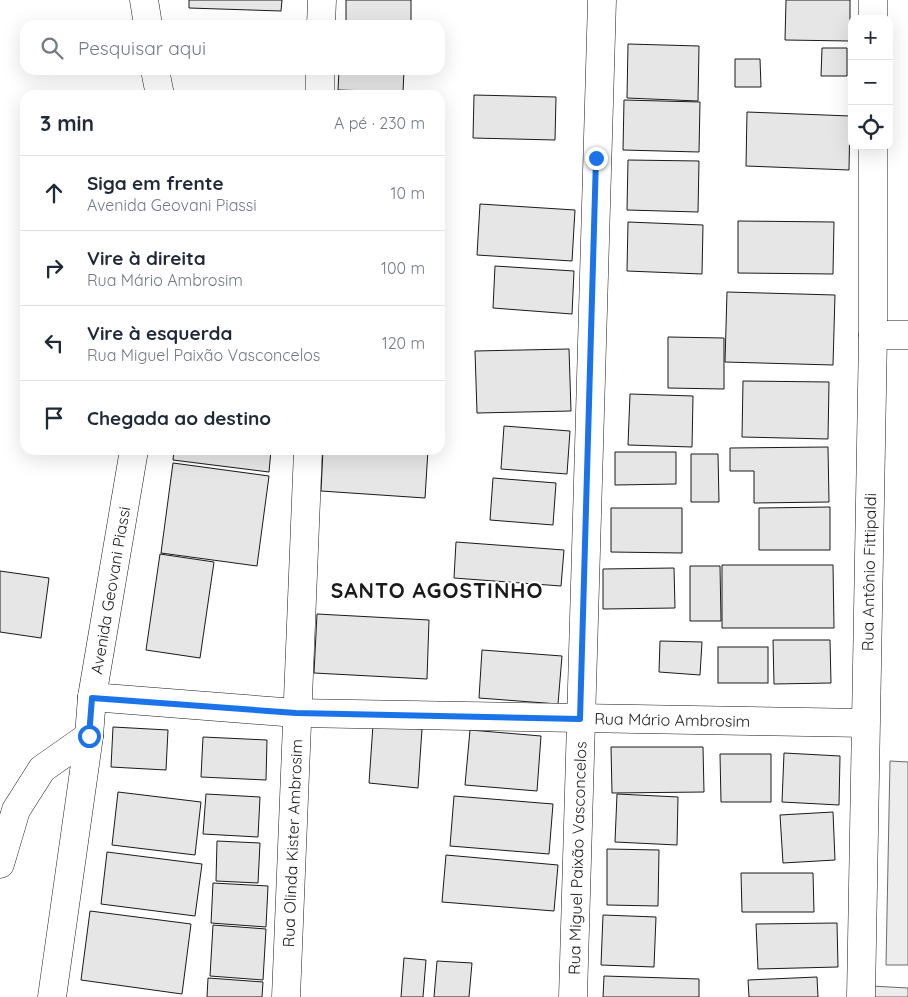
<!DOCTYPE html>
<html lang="pt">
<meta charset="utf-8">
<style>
:root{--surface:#fff;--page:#f2f2f3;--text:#1f2937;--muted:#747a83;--line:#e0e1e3}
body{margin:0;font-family:Quicksand,sans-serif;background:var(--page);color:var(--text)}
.controls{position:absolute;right:15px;top:15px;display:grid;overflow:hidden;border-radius:10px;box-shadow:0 5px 20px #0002}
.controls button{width:45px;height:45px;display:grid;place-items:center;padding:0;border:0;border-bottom:1px solid var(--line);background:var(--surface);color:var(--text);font:25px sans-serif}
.stop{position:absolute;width:15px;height:15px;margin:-11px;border:4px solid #1a73e8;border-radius:50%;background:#fff}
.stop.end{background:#1a73e8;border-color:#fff;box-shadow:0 1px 5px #0008}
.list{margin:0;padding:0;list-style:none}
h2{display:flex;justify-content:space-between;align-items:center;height:65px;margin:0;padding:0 20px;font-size:21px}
h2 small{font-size:16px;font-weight:400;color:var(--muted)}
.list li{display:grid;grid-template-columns:32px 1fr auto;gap:15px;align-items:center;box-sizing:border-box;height:75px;padding:0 20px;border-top:1px solid var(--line)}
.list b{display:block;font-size:19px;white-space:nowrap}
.list p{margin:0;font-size:16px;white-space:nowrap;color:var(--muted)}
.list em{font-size:16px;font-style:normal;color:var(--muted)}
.icon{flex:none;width:28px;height:28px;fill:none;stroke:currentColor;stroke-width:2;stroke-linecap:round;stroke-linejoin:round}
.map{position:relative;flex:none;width:908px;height:997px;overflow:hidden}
.search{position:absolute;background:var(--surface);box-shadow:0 5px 20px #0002;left:20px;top:20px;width:425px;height:55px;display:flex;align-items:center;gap:12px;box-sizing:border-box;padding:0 18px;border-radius:15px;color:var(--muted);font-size:19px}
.panel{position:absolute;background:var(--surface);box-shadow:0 5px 20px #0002;left:20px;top:90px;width:425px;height:365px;border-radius:15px}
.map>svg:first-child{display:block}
.built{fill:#ededed;stroke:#6a6a6a}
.building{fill:#e6e6e6;stroke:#1a1a1a}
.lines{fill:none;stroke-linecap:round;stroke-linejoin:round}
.street-casing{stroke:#1a1a1a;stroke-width:29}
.secondary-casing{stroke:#1a1a1a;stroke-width:29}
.street{stroke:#fff;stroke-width:28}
.secondary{stroke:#fff;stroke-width:28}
.route{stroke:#1a73e8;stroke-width:6}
.labels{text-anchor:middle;stroke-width:4;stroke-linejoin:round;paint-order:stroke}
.street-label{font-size:16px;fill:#1a1a1a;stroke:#fff}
.district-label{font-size:21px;font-weight:bold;letter-spacing:1px;fill:#1a1a1a;stroke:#fff}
</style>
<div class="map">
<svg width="908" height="997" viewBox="0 0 908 997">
<rect width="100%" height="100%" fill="#fff"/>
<g class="built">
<path d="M890 761 908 762V965H886Z"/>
<path d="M871 986 908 988V997H871Z"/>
</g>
<g class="building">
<path d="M189 0H282L281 11 189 8Z"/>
<rect x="346" y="0" width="65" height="25"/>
<path d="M786 0H850V41L785 40Z"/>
<path d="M628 44 699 46 698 101 627 98Z"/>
<path d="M822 48H847V76H821Z"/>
<path d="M735 59H760L761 87H735Z"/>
<path d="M339 70H404L403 92 338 90Z"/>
<path d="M474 95 556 97 555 140 473 138Z"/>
<path d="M624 100 700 102 699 152 623 150Z"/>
<path d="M747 112 850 116 849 170 746 166Z"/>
<path d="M628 160 699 161 698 212 627 210Z"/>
<path d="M480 204 575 210 572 261 477 255Z"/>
<path d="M738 221 834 222 833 274 738 273Z"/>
<path d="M628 222 703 225 702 274 627 271Z"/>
<path d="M495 266 574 271 572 314 493 308Z"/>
<path d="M727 292 835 295 833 365 725 362Z"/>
<path d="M668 337 724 338V389L668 388Z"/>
<path d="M569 349 571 411 477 413 475 351Z"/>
<path d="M743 381 829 382 828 439 742 437Z"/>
<path d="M630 394 693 396 692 447 628 445Z"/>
<path d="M504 426 570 431 567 474 501 469Z"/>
<path d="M828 447 829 502 754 503V471H730V448Z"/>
<path d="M174 450H271L269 472 173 460Z"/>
<path d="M323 450H428L425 498 321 491Z"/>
<path d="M615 452H676V484L615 485Z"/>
<path d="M691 454H718L719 502H691Z"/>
<path d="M173 463 269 476 257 566 161 553Z"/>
<path d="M493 478 556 483 553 525 490 520Z"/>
<path d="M830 507V550H759V508Z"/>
<path d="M611 508H682V553L611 552Z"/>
<path d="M456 542 564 550 561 586 454 578Z"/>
<path d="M160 554 214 562 200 658 146 650Z"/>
<path d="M722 565H833L834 628H722Z"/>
<path d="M690 566H720L721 621H690Z"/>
<path d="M674 568 675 608 603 609V569Z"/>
<path d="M0 571 49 578 41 638 0 632Z"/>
<path d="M317 614 429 620 427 679 314 673Z"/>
<path d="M773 640H830L831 683 774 684Z"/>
<path d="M660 641 702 642 700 675 659 672Z"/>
<rect x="718" y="647" width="50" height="36"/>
<path d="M482 650 562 656 558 704 479 698Z"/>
<path d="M373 725 422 729 418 788 369 783Z"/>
<path d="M113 727 168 730 166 770 111 767Z"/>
<path d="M470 730 541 736 537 791 465 785Z"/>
<path d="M203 737 267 740 266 780 201 777Z"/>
<path d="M611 747H703L704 792 612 793Z"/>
<path d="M784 753 840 756 839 805 782 802Z"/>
<path d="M720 754H771V802H721Z"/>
<path d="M118 792 201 802 195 855 112 845Z"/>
<path d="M206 794 260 797 258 837 203 834Z"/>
<path d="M617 794 678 797 677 845 615 842Z"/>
<path d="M454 796 553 804 549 854 450 846Z"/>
<path d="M833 812 835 860 783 863 780 815Z"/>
<path d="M217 841 260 843 258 883 216 881Z"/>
<path d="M607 849 659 850 658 906 607 905Z"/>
<path d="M107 852 202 864 195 916 101 904Z"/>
<path d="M446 855 558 865 554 911 442 902Z"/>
<path d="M741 873H813L814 912H742Z"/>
<path d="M213 883 268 886 266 927 211 923Z"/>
<path d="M90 911 191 924 182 994 81 980Z"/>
<path d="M603 915 656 917 654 967 601 965Z"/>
<path d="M837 923 838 967 758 969 756 924Z"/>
<path d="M213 925 266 929 263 980 210 976Z"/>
<path d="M404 958 426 960 423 997H401Z"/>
<path d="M437 961 472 963 469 997H434Z"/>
<path d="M604 976 699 979V997H603Z"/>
<path d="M817 977 818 997H749L748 980Z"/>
<path d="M208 978 263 982 262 997H207Z"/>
</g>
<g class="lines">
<g class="street-casing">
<g id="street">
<path d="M873 19V0"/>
<path d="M321 25 322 0"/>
<path d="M320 95V70"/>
<path d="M873 335H908"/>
<path id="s1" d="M92 697 296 713 865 723"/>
<path d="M0 864 16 810 42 769 89 736"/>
<path id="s2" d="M286 997 308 450"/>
<path id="s3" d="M573 997 602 0"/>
<path id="s4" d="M861 997 873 335V146"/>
</g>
</g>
<g class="secondary-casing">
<g id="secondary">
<path d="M144 0 148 25"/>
<path d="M155 70 160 95"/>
<path id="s5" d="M52 997 89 736 92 697 134 450"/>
</g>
</g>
<use href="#street" class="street"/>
<use href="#secondary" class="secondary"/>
</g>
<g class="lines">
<path class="route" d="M89 736 92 698 296 713 580 719 596 158"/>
</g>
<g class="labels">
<g class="street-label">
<text dy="6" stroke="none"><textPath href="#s4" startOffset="425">Rua Antônio Fittipaldi</textPath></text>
<text dy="6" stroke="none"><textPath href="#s5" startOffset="411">Avenida Geovani Piassi</textPath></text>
<text dy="6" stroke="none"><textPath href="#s1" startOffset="581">Rua Mário Ambrosim</textPath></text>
<text dy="6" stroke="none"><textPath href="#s2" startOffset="154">Rua Olinda Kister Ambrosim</textPath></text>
<text dy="6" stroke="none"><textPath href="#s3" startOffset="139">Rua Miguel Paixão Vasconcelos</textPath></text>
</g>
<g class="district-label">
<text x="437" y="598">SANTO AGOSTINHO</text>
</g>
</g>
</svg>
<div class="controls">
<button>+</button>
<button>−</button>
<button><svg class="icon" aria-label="locate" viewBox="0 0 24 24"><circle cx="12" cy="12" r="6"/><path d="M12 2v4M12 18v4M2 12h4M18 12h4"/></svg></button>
</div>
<div class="stop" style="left:89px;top:736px"></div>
<div class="stop end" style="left:596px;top:158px"></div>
<div class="search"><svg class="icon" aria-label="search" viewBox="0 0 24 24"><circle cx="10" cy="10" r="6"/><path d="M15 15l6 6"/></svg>Pesquisar aqui</div>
<section class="panel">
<h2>3 min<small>A pé · 230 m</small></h2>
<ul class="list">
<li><svg class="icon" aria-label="ahead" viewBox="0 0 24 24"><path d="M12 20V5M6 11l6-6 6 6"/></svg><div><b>Siga em frente</b><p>Avenida Geovani Piassi</p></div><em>10 m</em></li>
<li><svg class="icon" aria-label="right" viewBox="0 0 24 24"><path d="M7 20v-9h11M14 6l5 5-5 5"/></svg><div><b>Vire à direita</b><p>Rua Mário Ambrosim</p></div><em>100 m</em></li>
<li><svg class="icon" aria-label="left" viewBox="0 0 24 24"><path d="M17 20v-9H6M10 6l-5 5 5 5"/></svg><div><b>Vire à esquerda</b><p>Rua Miguel Paixão Vasconcelos</p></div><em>120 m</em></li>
<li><svg class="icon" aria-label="arrive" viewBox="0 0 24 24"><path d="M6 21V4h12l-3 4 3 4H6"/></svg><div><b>Chegada ao destino</b></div></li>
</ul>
</section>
</div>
